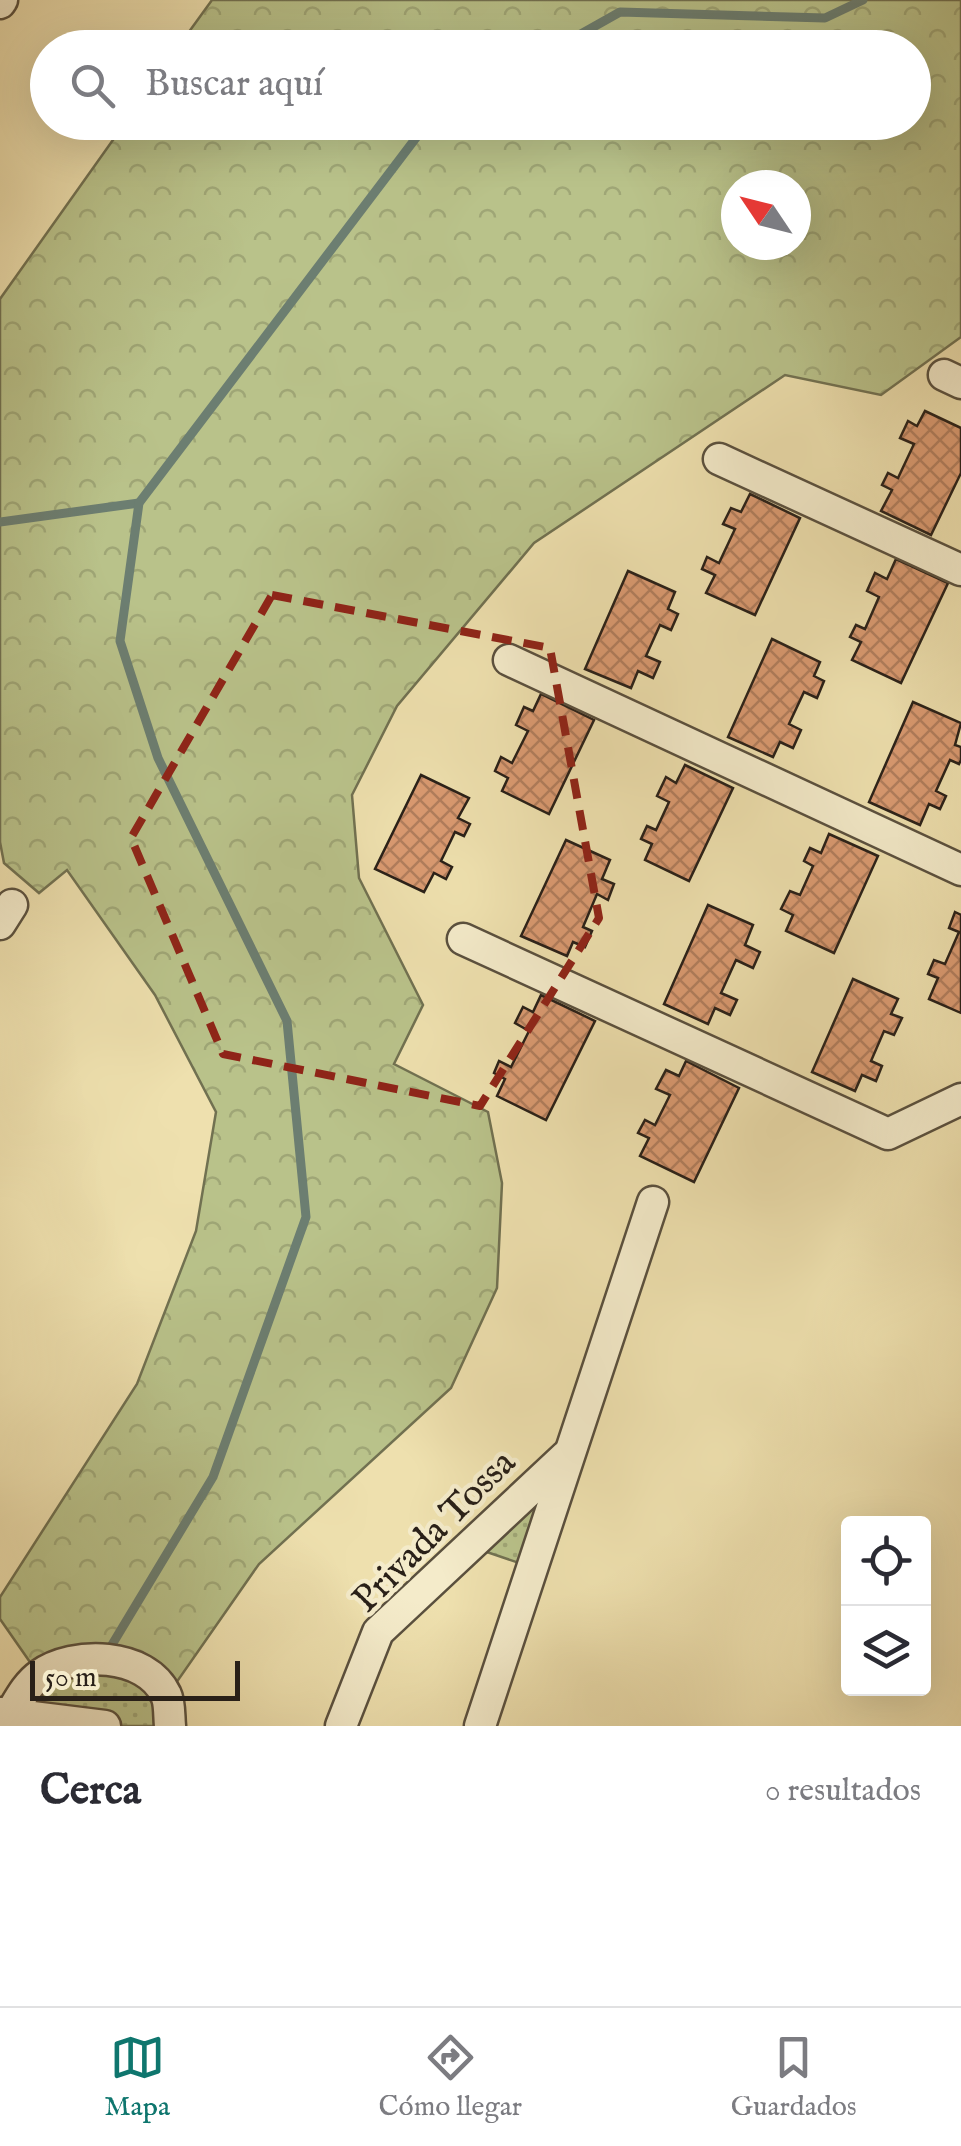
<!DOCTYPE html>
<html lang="es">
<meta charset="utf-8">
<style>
:root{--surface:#fff;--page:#f2f2f3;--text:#2b2b33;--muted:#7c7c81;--line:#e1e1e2;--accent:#0f766e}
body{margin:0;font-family:"IM FELL English",serif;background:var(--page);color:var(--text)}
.controls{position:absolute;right:30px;bottom:30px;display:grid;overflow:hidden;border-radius:10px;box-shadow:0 10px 40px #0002}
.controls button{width:90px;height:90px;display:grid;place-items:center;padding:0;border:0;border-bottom:2px solid var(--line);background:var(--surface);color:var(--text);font:50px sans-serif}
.compass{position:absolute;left:721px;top:170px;width:90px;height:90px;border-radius:50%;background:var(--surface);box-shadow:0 10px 40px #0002;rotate:305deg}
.scale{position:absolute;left:30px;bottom:25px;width:210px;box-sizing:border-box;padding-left:10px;border:5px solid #292018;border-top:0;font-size:28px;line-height:35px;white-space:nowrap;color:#292018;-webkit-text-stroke:8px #f4ebca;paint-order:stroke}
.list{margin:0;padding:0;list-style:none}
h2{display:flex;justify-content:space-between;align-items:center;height:130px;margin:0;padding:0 40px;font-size:42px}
h2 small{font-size:32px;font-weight:400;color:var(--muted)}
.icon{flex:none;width:55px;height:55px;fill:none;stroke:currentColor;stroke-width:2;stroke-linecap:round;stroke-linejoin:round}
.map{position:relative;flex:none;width:961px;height:1726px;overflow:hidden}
.search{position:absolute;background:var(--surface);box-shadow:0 10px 40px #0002;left:30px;right:30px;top:30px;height:110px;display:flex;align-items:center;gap:25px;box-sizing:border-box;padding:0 35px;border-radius:55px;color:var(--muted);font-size:38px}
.sheet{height:280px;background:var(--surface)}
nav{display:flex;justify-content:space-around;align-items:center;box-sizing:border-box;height:140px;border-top:2px solid var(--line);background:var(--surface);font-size:28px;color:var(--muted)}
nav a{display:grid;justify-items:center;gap:5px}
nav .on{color:var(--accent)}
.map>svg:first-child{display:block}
.forest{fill:url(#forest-crowns);stroke:#717151;stroke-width:2.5;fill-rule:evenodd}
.park{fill:url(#park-dots);stroke:#717151;stroke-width:2.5}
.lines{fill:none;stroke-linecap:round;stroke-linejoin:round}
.stream{stroke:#6c7e71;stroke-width:9}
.building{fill:url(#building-cross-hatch);stroke:#292018;stroke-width:2.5}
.minor-casing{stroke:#5a503e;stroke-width:35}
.minor{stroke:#f4ebca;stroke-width:30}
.marked{fill:none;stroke:#8f2418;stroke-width:8;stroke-dasharray:20 12;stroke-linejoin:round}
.labels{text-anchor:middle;stroke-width:9;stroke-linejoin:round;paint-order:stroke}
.street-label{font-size:38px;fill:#292018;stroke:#f4ebca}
</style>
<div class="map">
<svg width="961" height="1726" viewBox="0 0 961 1726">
<defs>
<pattern id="forest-crowns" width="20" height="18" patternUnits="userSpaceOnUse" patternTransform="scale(2.5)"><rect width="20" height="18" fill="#b9c28a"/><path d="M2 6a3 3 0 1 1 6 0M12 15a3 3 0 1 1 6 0" fill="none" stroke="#9fa676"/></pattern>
<pattern id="park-dots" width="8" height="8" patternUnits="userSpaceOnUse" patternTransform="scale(2.5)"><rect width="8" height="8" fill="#b9c28a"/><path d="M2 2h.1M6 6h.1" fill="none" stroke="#9fa676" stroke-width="1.8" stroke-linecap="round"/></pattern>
<pattern id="building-cross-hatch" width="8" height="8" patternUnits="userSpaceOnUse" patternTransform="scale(2.5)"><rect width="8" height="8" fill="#da9a71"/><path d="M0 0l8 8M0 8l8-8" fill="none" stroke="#b17d5c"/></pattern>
</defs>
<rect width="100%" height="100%" fill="#eee0ae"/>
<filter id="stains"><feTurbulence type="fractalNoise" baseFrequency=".002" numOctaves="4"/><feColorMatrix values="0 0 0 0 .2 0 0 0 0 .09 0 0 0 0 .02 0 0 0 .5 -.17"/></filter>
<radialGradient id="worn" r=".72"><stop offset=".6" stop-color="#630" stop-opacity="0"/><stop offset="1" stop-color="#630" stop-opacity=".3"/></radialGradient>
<path class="forest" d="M212 0H961V337L881 395 785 375 534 543 397 706 352 795 359 878 423 1005 394 1064 488 1112 502 1183 497 1288 451 1388 259 1564 167 1696 39 1675 0 1619V1597L137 1384 196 1231 216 1112 155 995 67 870 39 893 4 863 0 842V299L125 123 914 122V48L178 47ZM736 185H796V245H736Z"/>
<g class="park">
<path d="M568 1454 531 1567 469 1546Z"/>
<path d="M143 1673 170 1726H105L11 1713 39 1675Z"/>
</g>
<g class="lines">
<g class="stream">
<path d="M556 48 620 12 825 18 863 0"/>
<path d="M0 522 139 503"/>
<path d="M107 1653 213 1477 306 1217 287 1021 158 758 120 641 139 503 428 122"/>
</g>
</g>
<g class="building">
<path d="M925 411 961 428V473L931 535 881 511 892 490 882 485 888 473 898 478 914 444 900 438 908 421 917 426Z"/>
<path d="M750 494 800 518 755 615 706 593 715 575 702 569 707 557 719 563 735 529 723 524 731 508 741 512Z"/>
<path d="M896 559 948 583 901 683 852 660 861 642 850 637 856 625 865 629 879 597 867 591 875 573 887 579Z"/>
<path d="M628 571 675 592 668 609 678 614 671 630 660 625 646 656 660 662 653 678 638 671 631 688 585 669Z"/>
<path d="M772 639 820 662 814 676 824 681 817 698 804 692 789 724 801 730 793 748 780 742 773 757 728 737Z"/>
<path d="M541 694 594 720 549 814 502 791 508 778 495 771 501 757 512 763 528 731 516 725 524 707 533 711Z"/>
<path d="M913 702 961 723 955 745 961 747V760L959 764 950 760 936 791 946 796 940 809 929 804 920 825 869 802Z"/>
<path d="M685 765 733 788 689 881 645 860 652 844 641 839 647 826 656 830 669 802 657 796 666 777 676 783Z"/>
<path d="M421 775 469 798 458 818 470 824 464 836 455 832 441 861 452 867 446 879 434 873 424 892 375 869Z"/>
<path d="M829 834 878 856 834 953 786 931 793 915 781 909 790 891 800 895 813 866 804 861 810 848 821 853Z"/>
<path d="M566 840 610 860 602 879 614 884 608 900 597 894 583 927 592 931 585 947 573 942 567 956 521 936Z"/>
<path d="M708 905 753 925 745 945 760 952 753 968 736 960 721 993 737 1000 730 1015 715 1008 708 1024 664 1004Z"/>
<path d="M955 912 961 915V1013L929 999 938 978 928 974 934 960 945 964 959 932 949 928Z"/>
<path d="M853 979 898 999 891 1014 902 1018 894 1035 884 1031 871 1061 882 1066 876 1081 862 1075 855 1091 812 1072Z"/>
<path d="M541 995 595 1021 546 1120 497 1096 505 1079 494 1073 499 1061 511 1067 529 1031 515 1023 523 1007 533 1012Z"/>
<path d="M686 1061 739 1088 694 1182 640 1156 649 1138 638 1133 645 1120 655 1125 670 1095 656 1089 666 1070 679 1076Z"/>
</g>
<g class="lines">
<g class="minor-casing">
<g id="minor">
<path d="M0 3 2 0"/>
<path d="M944 375 961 383"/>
<path d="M719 459 961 570"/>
<path d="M509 660 961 870"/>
<path d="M0 924 12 905"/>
<path d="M463 939 888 1134 961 1099"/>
<path d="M0 1713 105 1726"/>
<path d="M11 1713C19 1700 27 1684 40 1675 73 1651 146 1652 166 1695 170 1703 169 1717 170 1726"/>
<path d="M341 1726 378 1632 566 1456"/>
<path d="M480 1726 653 1202"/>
</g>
</g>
<use href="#minor" class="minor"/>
</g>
<path class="marked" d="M272 595 550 648 599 918 480 1106 223 1054 131 838Z"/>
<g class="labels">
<g class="street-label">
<text transform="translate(433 1530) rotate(-45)" y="13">Privada Tossa</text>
</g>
</g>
<rect width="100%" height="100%" filter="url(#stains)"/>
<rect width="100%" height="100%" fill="url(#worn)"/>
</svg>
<div class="controls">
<button><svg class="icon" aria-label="locate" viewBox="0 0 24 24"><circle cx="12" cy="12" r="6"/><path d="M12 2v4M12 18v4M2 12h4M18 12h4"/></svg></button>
<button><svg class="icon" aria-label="layers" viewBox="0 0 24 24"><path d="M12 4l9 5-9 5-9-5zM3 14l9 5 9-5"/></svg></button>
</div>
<svg class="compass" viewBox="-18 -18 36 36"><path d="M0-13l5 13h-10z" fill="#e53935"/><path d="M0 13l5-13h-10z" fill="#7c7c81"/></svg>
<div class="scale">50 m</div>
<div class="search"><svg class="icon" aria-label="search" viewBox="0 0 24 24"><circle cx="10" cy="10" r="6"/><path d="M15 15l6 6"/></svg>Buscar aquí</div>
</div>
<section class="sheet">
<h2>Cerca<small>0 resultados</small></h2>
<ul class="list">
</ul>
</section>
<nav>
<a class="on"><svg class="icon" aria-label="map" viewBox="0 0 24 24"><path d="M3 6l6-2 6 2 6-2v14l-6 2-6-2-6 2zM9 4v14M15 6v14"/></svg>Mapa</a>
<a><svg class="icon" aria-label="directions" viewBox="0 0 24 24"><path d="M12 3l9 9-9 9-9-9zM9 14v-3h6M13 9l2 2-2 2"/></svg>Cómo llegar</a>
<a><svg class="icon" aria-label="saved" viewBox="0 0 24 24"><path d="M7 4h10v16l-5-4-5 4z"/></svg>Guardados</a>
</nav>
